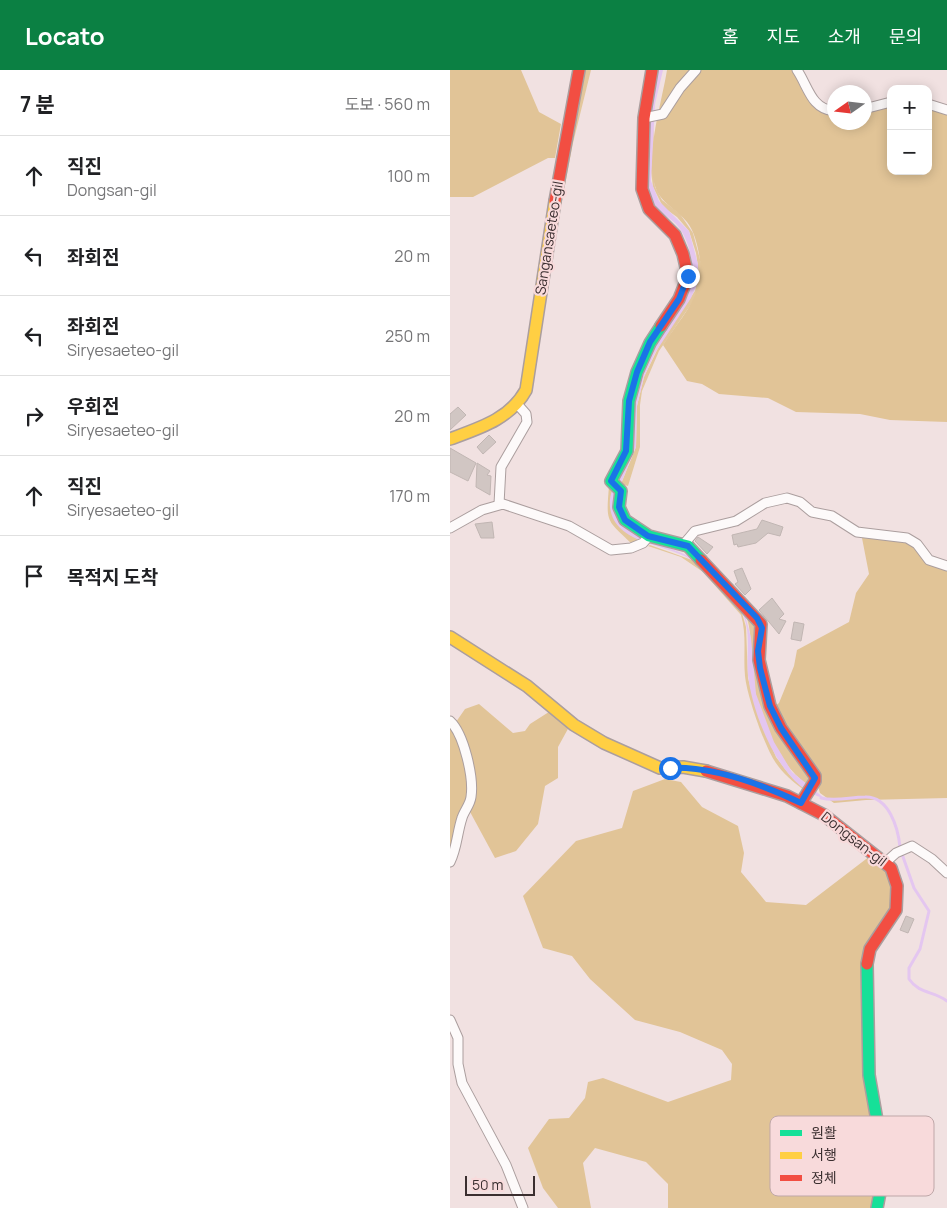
<!DOCTYPE html>
<html lang="ko">
<meta charset="utf-8">
<style>
:root{--surface:#fff;--page:#f6f6f6;--text:#202124;--muted:#757577;--line:#e0e0e0;--accent:#0b8043}
body{margin:0;font-family:Manrope,"Noto Sans KR",sans-serif;background:var(--page);color:var(--text)}
.controls{position:absolute;right:15px;top:15px;display:grid;overflow:hidden;border-radius:10px;box-shadow:0 2px 12px #0003}
.controls button{width:45px;height:45px;display:grid;place-items:center;padding:0;border:0;border-bottom:1px solid var(--line);background:var(--surface);color:var(--text);font:25px sans-serif}
.compass{position:absolute;left:377px;top:15px;width:45px;height:45px;border-radius:50%;background:var(--surface);box-shadow:0 2px 12px #0003;rotate:256deg}
.scale{position:absolute;left:15px;bottom:12px;width:70px;box-sizing:border-box;padding-left:5px;border:2px solid #3b2f30;border-top:0;font-size:14px;line-height:18px;white-space:nowrap;color:#3b2f30;-webkit-text-stroke:4px #f8dadb;paint-order:stroke}
.stop{position:absolute;width:15px;height:15px;margin:-11px;border:4px solid #1a73e8;border-radius:50%;background:#fff}
.stop.end{background:#1a73e8;border-color:#fff;box-shadow:0 1px 5px #0008}
.list{margin:0;padding:0;list-style:none}
h2{display:flex;justify-content:space-between;align-items:center;height:65px;margin:0;padding:0 20px;font-size:21px}
h2 small{font-size:16px;font-weight:400;color:var(--muted)}
.list li{display:grid;grid-template-columns:32px 1fr auto;gap:15px;align-items:center;box-sizing:border-box;height:80px;padding:0 20px;border-top:1px solid var(--line)}
.list b{display:block;font-size:19px;white-space:nowrap}
.list p{margin:0;font-size:16px;white-space:nowrap;color:var(--muted)}
.list em{font-size:16px;font-style:normal;color:var(--muted)}
.icon{flex:none;width:28px;height:28px;fill:none;stroke:currentColor;stroke-width:2;stroke-linecap:round;stroke-linejoin:round}
.map{position:relative;flex:none;width:497px;height:1138px;overflow:hidden}
header{display:flex;align-items:center;gap:30px;box-sizing:border-box;height:70px;padding:0 25px;background:var(--accent);color:#fff}
header strong{font-size:24px}
nav{display:flex;gap:28px;margin-inline-start:auto;font-size:18px}
main{display:flex}
aside{flex:1;background:var(--surface)}
.map>svg:first-child{display:block}
.green{fill:#e3c79c}
.forest{fill:#e1c497}
.water{fill:#e4c6f0}
.lines{fill:none;stroke-linecap:round;stroke-linejoin:round}
.stream{stroke:#e4c6f0;stroke-width:3}
.building{fill:#d1c6c3;stroke:#c1b6b3}
.street-casing{stroke:#ab9e9e;stroke-width:11}
.fast-casing{stroke:#ab9e9e;stroke-width:14}
.slow-casing{stroke:#ab9e9e;stroke-width:14}
.jam-casing{stroke:#ab9e9e;stroke-width:14}
.street{stroke:#fdfafa;stroke-width:9}
.fast{stroke:#16e098;stroke-width:11}
.slow{stroke:#ffcf43;stroke-width:11}
.jam{stroke:#f24e42;stroke-width:11}
.route{stroke:#1a73e8;stroke-width:6}
.labels{text-anchor:middle;stroke-width:4.5;stroke-linejoin:round;paint-order:stroke}
.street-label{font-size:14px;fill:#3b2f30;stroke:#f8dadb}
.key{fill:#f8dadb;stroke:#bfa7a8;stroke-width:1}
.key-label{font-size:14px;fill:#3b2f30}
</style>
<header>
<strong>Locato</strong>
<nav><a>홈</a><a>지도</a><a>소개</a><a>문의</a></nav>
</header>
<main>
<aside>
<h2>7 분<small>도보 · 560 m</small></h2>
<ul class="list">
<li><svg class="icon" aria-label="ahead" viewBox="0 0 24 24"><path d="M12 20V5M6 11l6-6 6 6"/></svg><div><b>직진</b><p>Dongsan-gil</p></div><em>100 m</em></li>
<li><svg class="icon" aria-label="left" viewBox="0 0 24 24"><path d="M17 20v-9H6M10 6l-5 5 5 5"/></svg><div><b>좌회전</b></div><em>20 m</em></li>
<li><svg class="icon" aria-label="left" viewBox="0 0 24 24"><path d="M17 20v-9H6M10 6l-5 5 5 5"/></svg><div><b>좌회전</b><p>Siryesaeteo-gil</p></div><em>250 m</em></li>
<li><svg class="icon" aria-label="right" viewBox="0 0 24 24"><path d="M7 20v-9h11M14 6l5 5-5 5"/></svg><div><b>우회전</b><p>Siryesaeteo-gil</p></div><em>20 m</em></li>
<li><svg class="icon" aria-label="ahead" viewBox="0 0 24 24"><path d="M12 20V5M6 11l6-6 6 6"/></svg><div><b>직진</b><p>Siryesaeteo-gil</p></div><em>170 m</em></li>
<li><svg class="icon" aria-label="arrive" viewBox="0 0 24 24"><path d="M6 21V4h12l-3 4 3 4H6"/></svg><div><b>목적지 도착</b></div></li>
</ul>
</aside>
<div class="map">
<svg width="497" height="1138" viewBox="0 0 497 1138">
<rect width="100%" height="100%" fill="#f1e1e1"/>
<g class="green">
<path d="M134 0H141L123 73 104 172 119 75Z"/>
<path d="M204 51 203 102 205 117 212 130 230 144 243 163 251 193V208L246 227 209 281 192 321 190 335V377L178 416 171 414 186 377 187 336 194 307 212 270 245 221 249 204 246 183 239 161 227 147 213 137 203 117 201 101Z"/>
<path d="M159 416 163 420C156 445 168 458 188 469L182 474C156 449 156 453 159 416Z"/>
<path d="M205 472 238 480 300 547 308 561 307 591 319 638 333 664 360 704 361 709 358 715C326 693 308 646 303 609 300 589 303 568 297 548 293 536 250 491 238 484 227 478 214 477 202 473Z"/>
<path d="M200 475 242 490 292 543 296 557 298 608 306 638 326 687 339 704 355 718 354 720C343 712 331 702 324 690 314 674 297 626 295 606 293 586 297 565 291 545L253 502 231 487 198 476Z"/>
</g>
<g class="forest">
<path d="M0 0H71L89 42 111 54 105 88H98L23 127H0Z"/>
<path d="M217 0H349L370 34 384 40V52H414L415 37 441 30V101H478V32L497 38V352L440 350 410 344 346 342 318 328 269 324 252 314 237 311 213 275C233 244 257 223 249 184 247 173 244 161 237 152 227 139 210 133 205 116 195 85 212 32 217 0Z"/>
<path d="M412 468 453 470 497 498V728L416 730 384 733 370 723 367 713 324 637 329 633 344 596 347 580 399 552 406 523 419 504Z"/>
<path d="M29 634 63 663 75 661 80 654 102 640 119 657 108 677V708L95 716 88 754 66 781 45 788 19 740 23 732 6 652 15 639Z"/>
<path d="M0 654 12 674 19 726 0 787Z"/>
<path d="M215 709 231 712 252 737 288 756 294 783 291 802 316 832 356 835 420 786 436 799 441 813V837L416 880 430 1095 422 1138H218V1114L196 1092 145 1078 133 1093 141 1138H108L93 1118 78 1078 99 1049 119 1048 135 1028 138 1012 153 1008 218 1032 281 1010 282 994 272 980 230 962 185 950 140 909 122 886 93 878 73 826 126 771 172 758 183 721Z"/>
</g>
<path class="water" d="M208 0H213L205 34 201 111 209 131 239 161 248 194V212L241 228 205 283 194 307 187 336 186 377 167 423 164 440 169 451 182 463 244 488 294 541 301 568 306 624 324 672 342 702 374 728C331 719 302 644 298 605 296 585 302 559 291 541 283 529 252 496 240 489 216 474 164 474 160 437 158 417 175 399 181 381 188 357 180 335 190 309 195 294 201 279 210 266 221 250 237 233 241 214 245 195 239 167 225 153 216 145 207 141 202 129 189 98 202 33 208 0Z"/>
<g class="lines">
<g class="stream">
<path d="M371 728C386 732 400 727 415 727 439 726 448 758 450 777"/>
<path d="M452 784 464 818 479 841 470 879 459 898V909C469 924 484 921 497 931"/>
</g>
</g>
<g class="building">
<path d="M8 337 16 345 0 360V344Z"/>
<path d="M39 365 46 372 33 384 27 377Z"/>
<path d="M0 378 26 393 18 411 0 402Z"/>
<path d="M27 393 40 401 37 405 41 406 40 425 26 417Z"/>
<path d="M312 450 333 457 330 466 318 463 306 473 288 477 287 474 284 475 282 465 307 459Z"/>
<path d="M42 452 44 468H31L25 454Z"/>
<path d="M248 467 263 477 257 484 245 471Z"/>
<path d="M292 498 301 519 295 525 285 514 288 512 284 501Z"/>
<path d="M322 528 334 544 329 549 336 551 329 564 309 540Z"/>
<path d="M344 552 354 554 351 571 341 569Z"/>
<path d="M456 846 464 849 458 863 450 860Z"/>
</g>
<g class="lines">
<g class="street-casing">
<g id="street">
<path d="M347 0C358 16 361 39 384 41"/>
<path d="M478 34 497 40"/>
<path d="M414 39 441 32"/>
<path d="M194 48 213 44 230 18 246 0"/>
<path d="M49 434 51 397 77 352 76 344 68 335"/>
<path d="M0 458 32 440 53 434 119 456 161 480 181 478 193 473 199 466"/>
<path d="M234 474 245 461 286 451 315 433 337 428 350 432 362 442 382 446 407 462 457 468 467 474 479 490 497 496"/>
<path d="M0 651C14 664 24 708 21 727 20 735 14 741 12 748 7 763 7 778 0 792"/>
<path d="M436 792 446 783 462 776 482 789 497 803"/>
<path d="M0 950 8 968V994L12 1013 56 1095 73 1138"/>
</g>
</g>
<g class="fast-casing">
<g id="fast">
<path d="M211 256 200 273 187 302 179 331 177 381 161 411 171 421 169 437 175 450 199 466 238 476 251 490"/>
<path d="M417 894 419 1005 435 1096 427 1138"/>
</g>
</g>
<g class="slow-casing">
<g id="slow">
<path d="M0 369C30 358 60 349 76 320L105 131"/>
<path d="M0 567 77 616 124 655 154 673 210 698 233 697 256 701"/>
</g>
</g>
<g class="jam-casing">
<g id="jam">
<path d="M202 0 194 48 192 119 199 139 225 165 233 184 238 206 229 229 211 256"/>
<path d="M105 131 129 0"/>
<path d="M251 490 311 554 309 590 320 636 331 658 365 706V711L351 733"/>
<path d="M256 701 337 726 374 745 441 798 447 816 446 840 420 879 417 894"/>
</g>
</g>
<use href="#street" class="street"/>
<use href="#fast" class="fast"/>
<use href="#slow" class="slow"/>
<use href="#jam" class="jam"/>
</g>
<g class="lines">
<path class="route" d="M220 698C264 696 311 714 351 733L365 708 331 658 320 636 310 598 308 581 312 558 307 548 238 476 198 466 175 450 169 437 171 421 161 411 176 381 179 331 187 302 200 272 229 229 238 206"/>
</g>
<g class="labels">
<g class="street-label">
<text transform="translate(99 168) rotate(-81)" y="5">Sangansaeteo-gil</text>
<text transform="translate(404 769) rotate(38)" y="5">Dongsan-gil</text>
</g>
</g>
<rect x="320" y="1046" width="164" height="80" rx="8" class="key"/>
<rect x="330" y="1060" width="22" height="6" fill="#16e098"/>
<rect x="330" y="1082" width="22" height="7" fill="#ffcf43"/>
<rect x="330" y="1105" width="22" height="6" fill="#f24e42"/>
<g class="key-label">
<text x="361" y="1068">원활</text>
<text x="361" y="1090">서행</text>
<text x="361" y="1113">정체</text>
</g>
</svg>
<div class="controls">
<button>+</button>
<button>−</button>
</div>
<svg class="compass" viewBox="-18 -18 36 36"><path d="M0-13l5 13h-10z" fill="#e53935"/><path d="M0 13l5-13h-10z" fill="#757577"/></svg>
<div class="scale">50 m</div>
<div class="stop" style="left:220px;top:698px"></div>
<div class="stop end" style="left:238px;top:206px"></div>
</div>
</main>
